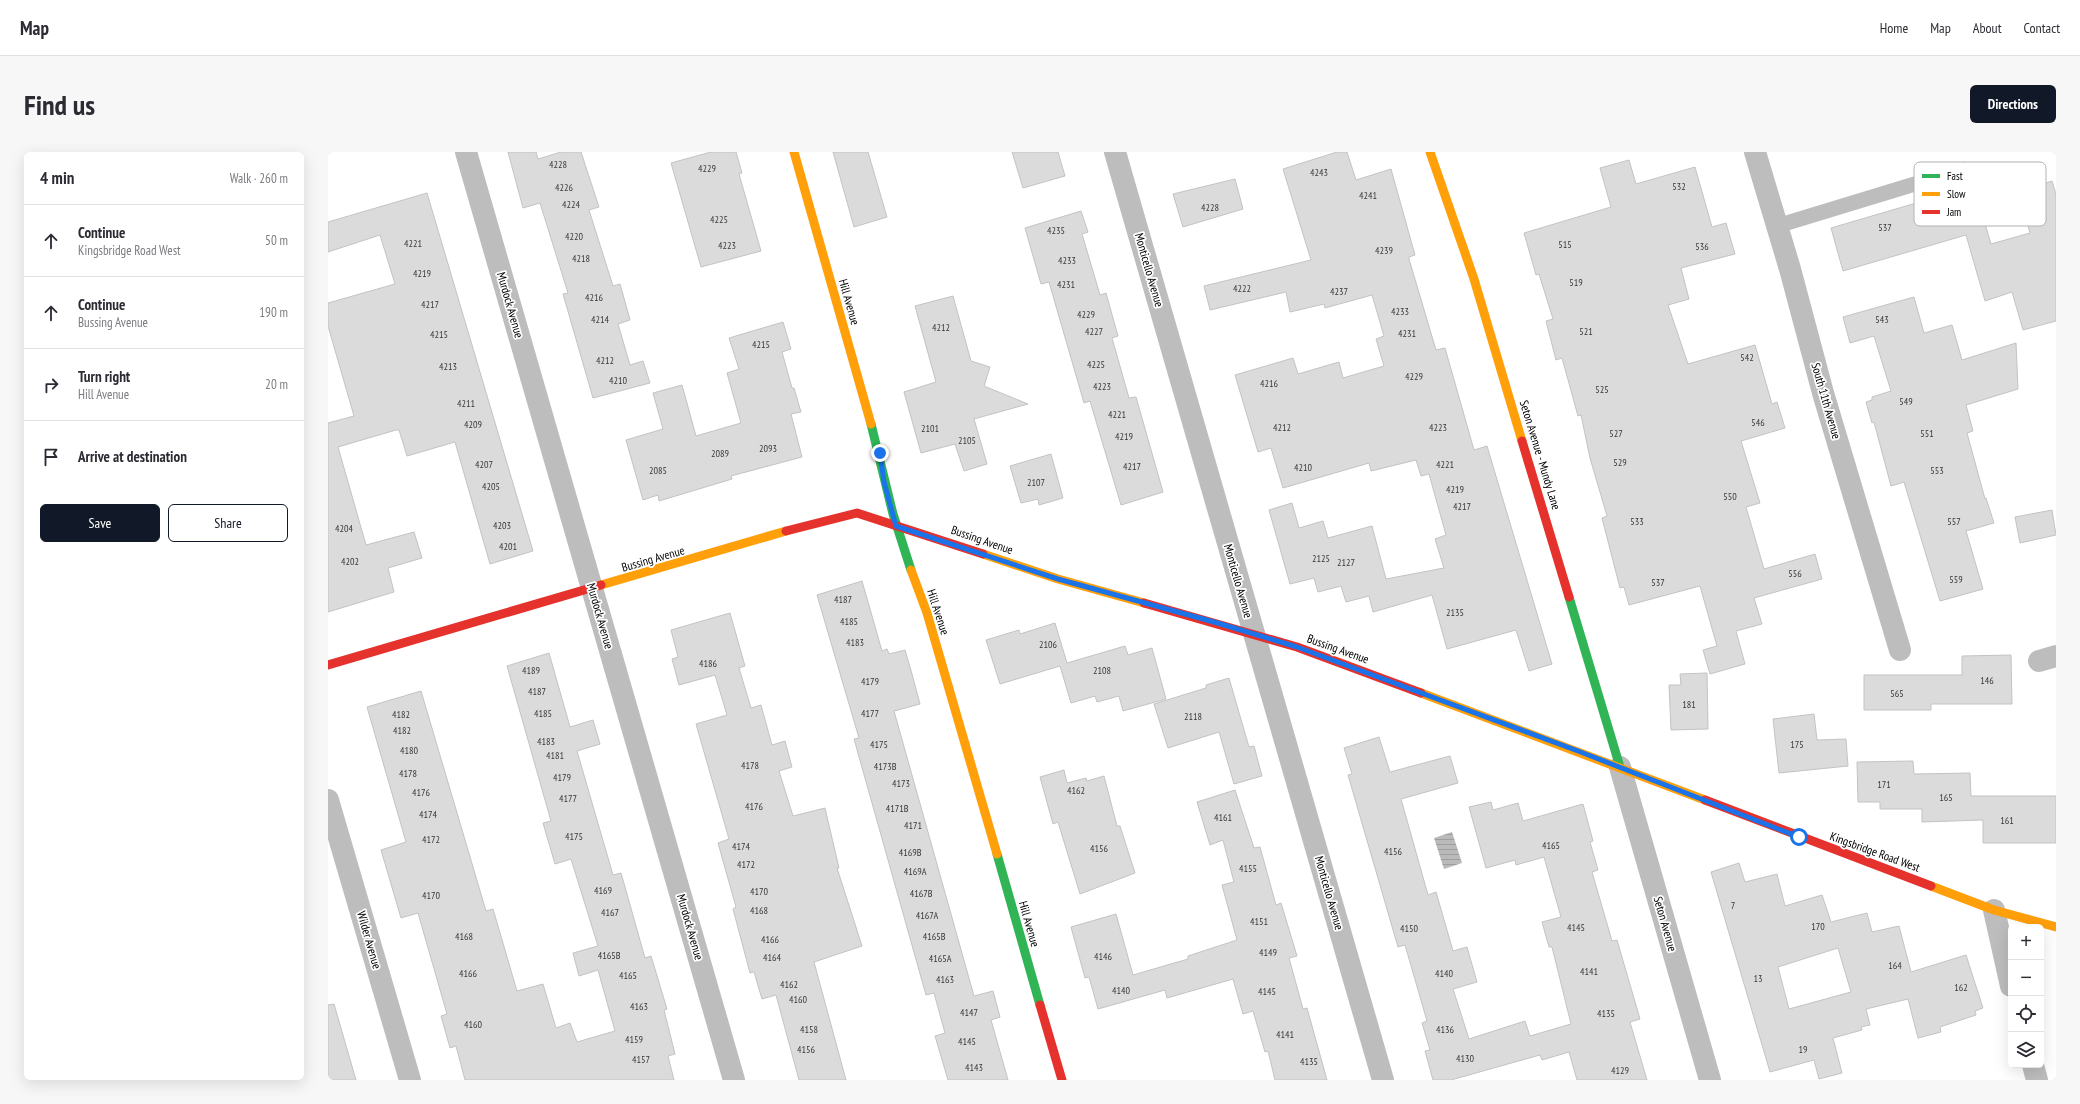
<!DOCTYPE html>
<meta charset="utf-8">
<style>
:root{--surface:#fff;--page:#f7f7f7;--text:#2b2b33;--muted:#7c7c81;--line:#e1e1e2;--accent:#111827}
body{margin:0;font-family:"PT Sans Narrow",sans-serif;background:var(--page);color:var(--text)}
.controls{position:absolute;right:12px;bottom:12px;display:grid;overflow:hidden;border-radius:6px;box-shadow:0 4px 16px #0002}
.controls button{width:36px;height:36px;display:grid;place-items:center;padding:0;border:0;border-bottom:1px solid var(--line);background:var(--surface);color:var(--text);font:20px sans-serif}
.stop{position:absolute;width:12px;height:12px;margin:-9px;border:3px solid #1a73e8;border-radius:50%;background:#fff}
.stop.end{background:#1a73e8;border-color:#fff;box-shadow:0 1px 4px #0008}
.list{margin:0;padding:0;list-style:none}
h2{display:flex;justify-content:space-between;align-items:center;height:52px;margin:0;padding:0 16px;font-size:17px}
h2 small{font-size:13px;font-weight:400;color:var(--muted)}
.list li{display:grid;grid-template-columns:26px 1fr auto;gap:12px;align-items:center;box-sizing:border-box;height:72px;padding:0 16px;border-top:1px solid var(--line)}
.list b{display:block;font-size:15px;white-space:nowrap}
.list p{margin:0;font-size:13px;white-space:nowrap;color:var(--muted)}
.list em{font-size:13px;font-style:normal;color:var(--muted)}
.actions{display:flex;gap:8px;padding:12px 16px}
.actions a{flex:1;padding:9px 0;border:1px solid var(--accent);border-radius:6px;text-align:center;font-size:14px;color:var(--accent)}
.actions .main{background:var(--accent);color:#fff}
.icon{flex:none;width:22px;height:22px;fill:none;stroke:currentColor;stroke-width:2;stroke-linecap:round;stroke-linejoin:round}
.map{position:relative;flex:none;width:1728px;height:928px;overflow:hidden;border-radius:6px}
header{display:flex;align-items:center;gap:24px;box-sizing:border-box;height:56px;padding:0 20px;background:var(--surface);border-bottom:1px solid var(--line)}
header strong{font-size:19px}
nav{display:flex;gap:22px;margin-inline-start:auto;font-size:14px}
.intro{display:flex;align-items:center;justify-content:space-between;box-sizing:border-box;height:96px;padding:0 24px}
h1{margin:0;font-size:28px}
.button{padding:10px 18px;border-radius:6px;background:var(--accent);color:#fff;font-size:14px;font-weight:700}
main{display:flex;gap:24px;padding:0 24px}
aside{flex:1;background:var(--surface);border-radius:6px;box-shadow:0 4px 16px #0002}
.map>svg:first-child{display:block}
.water{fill:url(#water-rules)}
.building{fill:#dbdbdb;stroke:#c3c3c3;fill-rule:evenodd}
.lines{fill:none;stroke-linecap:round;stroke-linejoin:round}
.lane{stroke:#bdbdbd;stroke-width:15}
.street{stroke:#bdbdbd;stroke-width:22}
.fast{stroke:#30b455;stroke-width:9}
.slow{stroke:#ff9f0a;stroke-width:9}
.jam{stroke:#e5322d;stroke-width:9}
.route{stroke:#1a73e8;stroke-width:5}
.labels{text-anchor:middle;stroke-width:3.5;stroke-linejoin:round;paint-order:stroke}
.number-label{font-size:10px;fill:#373737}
.street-label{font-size:12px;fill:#000;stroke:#fff}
.key{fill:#fff;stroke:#b2b2b2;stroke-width:1}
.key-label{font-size:11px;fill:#000}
</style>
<header>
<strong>Map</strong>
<nav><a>Home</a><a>Map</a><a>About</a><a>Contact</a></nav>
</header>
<div class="intro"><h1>Find us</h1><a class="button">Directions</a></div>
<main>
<aside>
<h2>4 min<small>Walk · 260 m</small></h2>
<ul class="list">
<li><svg class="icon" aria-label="ahead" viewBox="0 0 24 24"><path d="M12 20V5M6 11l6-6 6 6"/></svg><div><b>Continue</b><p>Kingsbridge Road West</p></div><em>50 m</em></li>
<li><svg class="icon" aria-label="ahead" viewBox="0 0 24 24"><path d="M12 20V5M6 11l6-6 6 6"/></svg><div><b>Continue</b><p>Bussing Avenue</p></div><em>190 m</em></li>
<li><svg class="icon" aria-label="right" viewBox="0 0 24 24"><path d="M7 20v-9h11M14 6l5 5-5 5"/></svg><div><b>Turn right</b><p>Hill Avenue</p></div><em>20 m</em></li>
<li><svg class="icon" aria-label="arrive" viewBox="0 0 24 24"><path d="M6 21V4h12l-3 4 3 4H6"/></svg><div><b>Arrive at destination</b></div></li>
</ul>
<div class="actions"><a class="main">Save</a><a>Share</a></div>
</aside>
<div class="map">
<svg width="1728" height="928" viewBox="0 0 1728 928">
<defs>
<pattern id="water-rules" width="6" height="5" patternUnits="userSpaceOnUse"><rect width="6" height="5" fill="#bababa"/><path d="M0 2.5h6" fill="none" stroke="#9e9e9e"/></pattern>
</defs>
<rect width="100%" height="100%" fill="#fff"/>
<path class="water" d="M1124 680 1134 711 1116 717 1106 686Z"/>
<g class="building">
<path d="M180 0H208L210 7 233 0H253L271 55 261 58 285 134 292 132 301 164 302 168 290 172 302 213 315 209 322 231 265 246 235 142 240 141 212 51 195 56Z"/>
<path d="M383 0H408L414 21 411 22 433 99 373 115 343 11Z"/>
<path d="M505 0H540L559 65 526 75Z"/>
<path d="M684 0H730L737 24 695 36Z"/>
<path d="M1009 0H1019L1028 28 1063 17 1087 103 1081 105V107L1108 198 1117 196 1146 298 1159 294 1224 512 1201 519 1188 478 1119 497 1104 443 1045 460 1041 444 1018 450 1013 434 990 440 986 426 962 432 941 358 964 351 971 376 995 369 1000 386 1044 374 1058 427 1116 416 1107 387 1118 383 1101 322 1093 324 1088 308 1043 319 1041 311 955 336 943 296 930 300 907 223 965 206 970 222 1011 210 1015 226 1056 214 1048 187 1056 184 1044 143 997 156 996 152 962 160 958 140 882 158 876 134 983 108 955 17Z"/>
<path d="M1301 8 1308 32 1367 15 1384 75 1398 71 1407 102 1353 116 1361 147 1340 153 1360 212 1427 193 1444 252 1449 250 1457 276 1413 289 1432 351 1418 355 1436 417 1487 402 1494 427 1426 446 1434 472 1408 479 1417 512 1382 522 1375 498 1389 494 1372 434 1301 453 1296 435 1292 436 1274 366 1279 364 1262 306 1253 263 1250 264 1234 206 1228 208 1218 169 1225 167 1211 122 1208 123 1196 81 1283 55 1272 16Z"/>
<path d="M907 27 915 57 855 75 845 42Z"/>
<path d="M1724 29 1728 42V169L1695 178 1684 140 1657 149 1638 83 1515 119 1503 76 1646 34 1663 92 1702 81 1690 40Z"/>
<path d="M99 41 205 399 162 412 127 290 79 304 71 278H68L10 295 38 393 86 380 94 406 60 416 66 440 0 460V271L26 264 0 174V151L67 132 52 83 0 100V70Z"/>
<path d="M753 59 760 80 754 82 772 143 778 141 790 184 784 186 801 246 808 245 835 340 793 353 762 249 756 251 721 130 713 132 697 76Z"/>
<path d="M625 144 643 209 662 215 656 234 700 252 646 267 659 312 636 319 627 292 593 301 576 240 608 230 587 154Z"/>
<path d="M1586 145 1596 181 1624 173 1634 208 1688 191 1690 237 1638 253 1645 279 1639 281 1657 347 1658 346 1666 371 1638 379 1655 437 1612 449 1576 330 1563 334 1546 270 1544 271 1538 250 1544 248V245L1563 239 1546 184 1522 191 1515 165Z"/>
<path d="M455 170 463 197 454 200 464 236H466L473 260 463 262 474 305 403 324 404 327 331 349 330 343 315 348 298 288 335 277 325 241 354 233 368 284 413 271 399 221 411 217 401 186Z"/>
<path d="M723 302 735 346 711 353 710 347 693 351 682 314Z"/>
<path d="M1724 358 1728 383 1692 391 1687 365Z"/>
<path d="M534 429 554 499 559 497 561 502 577 498 584 522 592 552 566 559 646 844 665 839 672 865 663 868 680 928H620L607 884 617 881 606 841 598 843 526 587 531 586 489 443Z"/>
<path d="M402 461 417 514 411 516 423 556 433 553 444 593 457 589 464 615 451 619 465 664 497 656 511 716H509L534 794 486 810 518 928H471L448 843 434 847 426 820 422 821 405 757 408 755 390 691 401 687 368 572 399 563 387 523 351 533 344 507 350 505 343 478Z"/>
<path d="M727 471 739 511 797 494 800 503 824 496 838 547 795 559 791 544 769 550 767 544 743 551 732 514 672 532 658 488 691 478 692 482Z"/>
<path d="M221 501 242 575 265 568 272 592 249 599 285 723 293 721 317 806 323 804 339 857 336 858 347 902 340 904 346 928H137L128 894 122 896 113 864 119 862 90 761 73 766 53 698 78 690 39 555 93 539 158 759 165 757 189 839 215 832 228 876 242 871 249 890 287 879 270 818 251 824 245 801 270 794 243 707 227 712 215 671 223 669 179 514Z"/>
<path d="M1683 503 1684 552H1603V558H1536V523H1634V504Z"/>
<path d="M1379 521 1380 577 1343 578 1341 533H1353L1352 522Z"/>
<path d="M901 526 921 595 926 594 934 624 906 632 891 580 840 596 826 552 878 536V533Z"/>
<path d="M1486 562 1489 588 1518 587 1520 614 1451 621 1445 567Z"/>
<path d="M1051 585 1062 620 1122 604 1130 631 1073 647 1100 743 1108 740 1125 799 1139 795 1149 830 1125 837 1141 887 1197 869 1202 884 1243 872 1224 795H1221L1214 770 1233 765 1216 705 1188 713 1187 708 1158 716 1141 655 1163 650 1165 658 1190 651 1195 669 1255 652 1265 689 1262 690 1270 718 1264 720 1284 789 1289 788 1312 867 1302 870 1319 928H1249L1241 900 1214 908 1212 903 1123 928H1105L1097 899 1102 898 1094 871 1099 869 1077 793 1070 795 1020 623 1024 622 1016 596Z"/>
<path d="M1585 609 1586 622 1642 621 1643 644H1728V691H1655V668L1594 670V657H1552V650H1530L1529 610Z"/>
<path d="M736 618 739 631 758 626 759 629 776 624 789 674H792L807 721 752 742 730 670 725 672 712 625Z"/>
<path d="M907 638 926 696 932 695 948 753 953 751 969 804 961 806 975 857 979 856 999 928H947L940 899 937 900 925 859 915 862 905 827 839 846 837 838 770 857 761 825 757 826 743 775 788 762 805 823 860 807V804L909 788 894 733 906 730 895 688 882 693 869 650Z"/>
<path d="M1411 711 1417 730 1449 722 1457 754 1494 743 1503 770 1539 761 1544 780 1571 774 1583 820 1638 803 1655 856 1647 859 1648 863 1612 875 1613 880 1590 886 1580 847 1538 857 1542 873 1533 875 1534 878 1505 886 1514 921 1491 927 1486 908 1442 920 1383 720ZM1510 796 1523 840 1461 857 1450 815Z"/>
<path d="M6 852 28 928H0V853Z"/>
</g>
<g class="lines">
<path class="lane" d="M1449 74 1636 17"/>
<g class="street">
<path d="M138 0 406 928"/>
<path d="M787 0 1055 928"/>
<path d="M1427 0 1462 117 1495 241 1572 498"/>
<path d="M1711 509 1728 504"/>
<path d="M1292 615 1382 928"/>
<path d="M0 648 82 928"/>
<path d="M1666 758 1683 834"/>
<path d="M1705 913 1709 928"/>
</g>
<g class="fast">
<path d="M543 272 565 362 583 418"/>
<path d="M1241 445 1292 615"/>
<path d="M669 702 712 853"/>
</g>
<g class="slow">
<path d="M466 0 543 272"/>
<path d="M1102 0 1146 127 1194 289"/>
<path d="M655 402 730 427 816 451"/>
<path d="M583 418 599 461 669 702"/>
<path d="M273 433 458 379"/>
<path d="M1093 541 1377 648"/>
<path d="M1603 734 1666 758 1728 775"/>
</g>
<g class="jam">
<path d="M1194 289 1241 445"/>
<path d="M458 379 529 361 655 402"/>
<path d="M816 451 969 495 1093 541"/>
<path d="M0 513 273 433"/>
<path d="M1377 648 1603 734"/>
<path d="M712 853 734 928"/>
</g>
</g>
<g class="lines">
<path class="route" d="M552 301 556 330 568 374 730 427 886 470 969 495 1250 599 1471 685"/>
</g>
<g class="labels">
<g class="number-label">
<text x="230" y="16">4228</text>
<text x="379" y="20">4229</text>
<text x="991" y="24">4243</text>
<text x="1351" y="38">532</text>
<text x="236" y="39">4226</text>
<text x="1040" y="47">4241</text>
<text x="243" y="56">4224</text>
<text x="882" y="59">4228</text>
<text x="391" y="71">4225</text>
<text x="1557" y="79">537</text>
<text x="728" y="82">4235</text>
<text x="246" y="88">4220</text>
<text x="85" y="95">4221</text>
<text x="1237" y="96">515</text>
<text x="399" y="97">4223</text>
<text x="1374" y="98">536</text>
<text x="1056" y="102">4239</text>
<text x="253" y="110">4218</text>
<text x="739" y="112">4233</text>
<text x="94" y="125">4219</text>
<text x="1248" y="134">519</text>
<text x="738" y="136">4231</text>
<text x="914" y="140">4222</text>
<text x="1011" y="143">4237</text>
<text x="266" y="149">4216</text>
<text x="102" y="156">4217</text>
<text x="1072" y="163">4233</text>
<text x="758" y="166">4229</text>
<text x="272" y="171">4214</text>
<text x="1554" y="171">543</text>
<text x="613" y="179">4212</text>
<text x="766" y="183">4227</text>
<text x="1258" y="183">521</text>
<text x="1079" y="185">4231</text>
<text x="111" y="186">4215</text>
<text x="433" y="196">4215</text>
<text x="1419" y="209">542</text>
<text x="277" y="212">4212</text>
<text x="768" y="216">4225</text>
<text x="120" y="218">4213</text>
<text x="1086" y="228">4229</text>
<text x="290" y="232">4210</text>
<text x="941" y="235">4216</text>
<text x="774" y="238">4223</text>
<text x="1274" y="241">525</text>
<text x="1578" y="253">549</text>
<text x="138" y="255">4211</text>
<text x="789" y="266">4221</text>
<text x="1430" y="274">546</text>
<text x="145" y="276">4209</text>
<text x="954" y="279">4212</text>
<text x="1110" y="279">4223</text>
<text x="602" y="280">2101</text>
<text x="1288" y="285">527</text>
<text x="1599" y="285">551</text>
<text x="796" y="288">4219</text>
<text x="639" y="292">2105</text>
<text x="440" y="300">2093</text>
<text x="392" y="305">2089</text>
<text x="1292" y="314">529</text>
<text x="156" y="316">4207</text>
<text x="1117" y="316">4221</text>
<text x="804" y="318">4217</text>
<text x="975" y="319">4210</text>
<text x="330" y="322">2085</text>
<text x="1609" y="322">553</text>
<text x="708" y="334">2107</text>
<text x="163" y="338">4205</text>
<text x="1127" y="341">4219</text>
<text x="1402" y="348">550</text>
<text x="1134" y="358">4217</text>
<text x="1309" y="373">533</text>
<text x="1626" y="373">557</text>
<text x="174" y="377">4203</text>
<text x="16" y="380">4204</text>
<text x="180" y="398">4201</text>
<text x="993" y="410">2125</text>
<text x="22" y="413">4202</text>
<text x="1018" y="414">2127</text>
<text x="1467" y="425">556</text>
<text x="1628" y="431">559</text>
<text x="1330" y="434">537</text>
<text x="515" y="451">4187</text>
<text x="1127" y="464">2135</text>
<text x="521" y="473">4185</text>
<text x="527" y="494">4183</text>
<text x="720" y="496">2106</text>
<text x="380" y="515">4186</text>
<text x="203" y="522">4189</text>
<text x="774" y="522">2108</text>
<text x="1659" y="532">146</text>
<text x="542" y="533">4179</text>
<text x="209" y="543">4187</text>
<text x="1569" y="545">565</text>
<text x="1361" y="556">181</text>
<text x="215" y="565">4185</text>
<text x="542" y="565">4177</text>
<text x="73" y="566">4182</text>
<text x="865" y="568">2118</text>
<text x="74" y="582">4182</text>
<text x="218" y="593">4183</text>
<text x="551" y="596">4175</text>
<text x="1469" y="596">175</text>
<text x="81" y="602">4180</text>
<text x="227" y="607">4181</text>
<text x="422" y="617">4178</text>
<text x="557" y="618">4173B</text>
<text x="80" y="625">4178</text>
<text x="234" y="629">4179</text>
<text x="573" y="635">4173</text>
<text x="1556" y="636">171</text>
<text x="748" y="642">4162</text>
<text x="93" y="644">4176</text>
<text x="1618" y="649">165</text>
<text x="240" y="650">4177</text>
<text x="426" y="658">4176</text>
<text x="569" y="660">4171B</text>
<text x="100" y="666">4174</text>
<text x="895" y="669">4161</text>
<text x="1679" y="672">161</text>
<text x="585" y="677">4171</text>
<text x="246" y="688">4175</text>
<text x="103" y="691">4172</text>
<text x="1223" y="697">4165</text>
<text x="413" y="698">4174</text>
<text x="771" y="700">4156</text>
<text x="1065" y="703">4156</text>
<text x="582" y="704">4169B</text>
<text x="418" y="716">4172</text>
<text x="920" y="720">4155</text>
<text x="587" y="723">4169A</text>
<text x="275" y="742">4169</text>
<text x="431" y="743">4170</text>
<text x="593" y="745">4167B</text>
<text x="103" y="747">4170</text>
<text x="1405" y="757">7</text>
<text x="431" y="762">4168</text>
<text x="282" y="764">4167</text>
<text x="599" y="767">4167A</text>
<text x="931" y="773">4151</text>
<text x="1490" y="778">170</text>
<text x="1248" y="779">4145</text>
<text x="1081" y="780">4150</text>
<text x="136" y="788">4168</text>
<text x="606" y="788">4165B</text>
<text x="442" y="791">4166</text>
<text x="940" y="804">4149</text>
<text x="281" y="807">4165B</text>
<text x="775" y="808">4146</text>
<text x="444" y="809">4164</text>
<text x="612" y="810">4165A</text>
<text x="1567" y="817">164</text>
<text x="1261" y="823">4141</text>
<text x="140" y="825">4166</text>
<text x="1116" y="825">4140</text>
<text x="300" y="827">4165</text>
<text x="1430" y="830">13</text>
<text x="617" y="831">4163</text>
<text x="461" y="836">4162</text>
<text x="1633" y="839">162</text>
<text x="793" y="842">4140</text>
<text x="939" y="843">4145</text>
<text x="470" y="851">4160</text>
<text x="311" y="858">4163</text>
<text x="641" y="864">4147</text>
<text x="1278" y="865">4135</text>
<text x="145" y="876">4160</text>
<text x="481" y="881">4158</text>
<text x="1117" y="881">4136</text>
<text x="957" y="886">4141</text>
<text x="306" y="891">4159</text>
<text x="639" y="893">4145</text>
<text x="478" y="901">4156</text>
<text x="1475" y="901">19</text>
<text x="1137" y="910">4130</text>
<text x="313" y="911">4157</text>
<text x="981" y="913">4135</text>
<text x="646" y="919">4143</text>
<text x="1292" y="922">4129</text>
</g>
<g class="street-label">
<text transform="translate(821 118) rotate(74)" y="4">Monticello Avenue</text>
<text transform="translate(521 150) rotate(74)" y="4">Hill Avenue</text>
<text transform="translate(182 153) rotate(74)" y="4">Murdock Avenue</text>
<text transform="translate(1498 249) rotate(74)" y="4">South 11th Avenue</text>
<text transform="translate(1212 303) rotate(73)" y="4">Seton Avenue - Mundy Lane</text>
<text transform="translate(654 388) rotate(19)" y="4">Bussing Avenue</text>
<text transform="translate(325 407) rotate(-16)" y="4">Bussing Avenue</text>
<text transform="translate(910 429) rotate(74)" y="4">Monticello Avenue</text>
<text transform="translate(610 460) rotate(72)" y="4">Hill Avenue</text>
<text transform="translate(272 464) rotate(74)" y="4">Murdock Avenue</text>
<text transform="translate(1010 497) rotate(20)" y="4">Bussing Avenue</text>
<text transform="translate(1547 700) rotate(20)" y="4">Kingsbridge Road West</text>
<text transform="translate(1001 741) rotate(74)" y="4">Monticello Avenue</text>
<text transform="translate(701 772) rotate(74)" y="4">Hill Avenue</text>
<text transform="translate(1337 772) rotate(74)" y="4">Seton Avenue</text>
<text transform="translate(362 775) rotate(74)" y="4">Murdock Avenue</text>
<text transform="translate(41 788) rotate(74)" y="4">Wilder Avenue</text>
</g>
</g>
<rect x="1586" y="10" width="132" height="64" rx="6" class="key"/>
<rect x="1594" y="22" width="18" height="4" fill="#30b455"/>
<rect x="1594" y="40" width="18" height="4" fill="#ff9f0a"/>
<rect x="1594" y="58" width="18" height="4" fill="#e5322d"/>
<g class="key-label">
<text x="1619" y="28">Fast</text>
<text x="1619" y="46">Slow</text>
<text x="1619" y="64">Jam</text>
</g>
</svg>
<div class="controls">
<button>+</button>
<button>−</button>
<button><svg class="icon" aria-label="locate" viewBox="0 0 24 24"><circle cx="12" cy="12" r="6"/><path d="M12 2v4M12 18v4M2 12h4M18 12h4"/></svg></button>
<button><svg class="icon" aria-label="layers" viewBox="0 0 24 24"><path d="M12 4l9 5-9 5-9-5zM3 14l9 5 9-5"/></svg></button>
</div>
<div class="stop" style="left:1471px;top:685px"></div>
<div class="stop end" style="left:552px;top:301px"></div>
</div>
</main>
